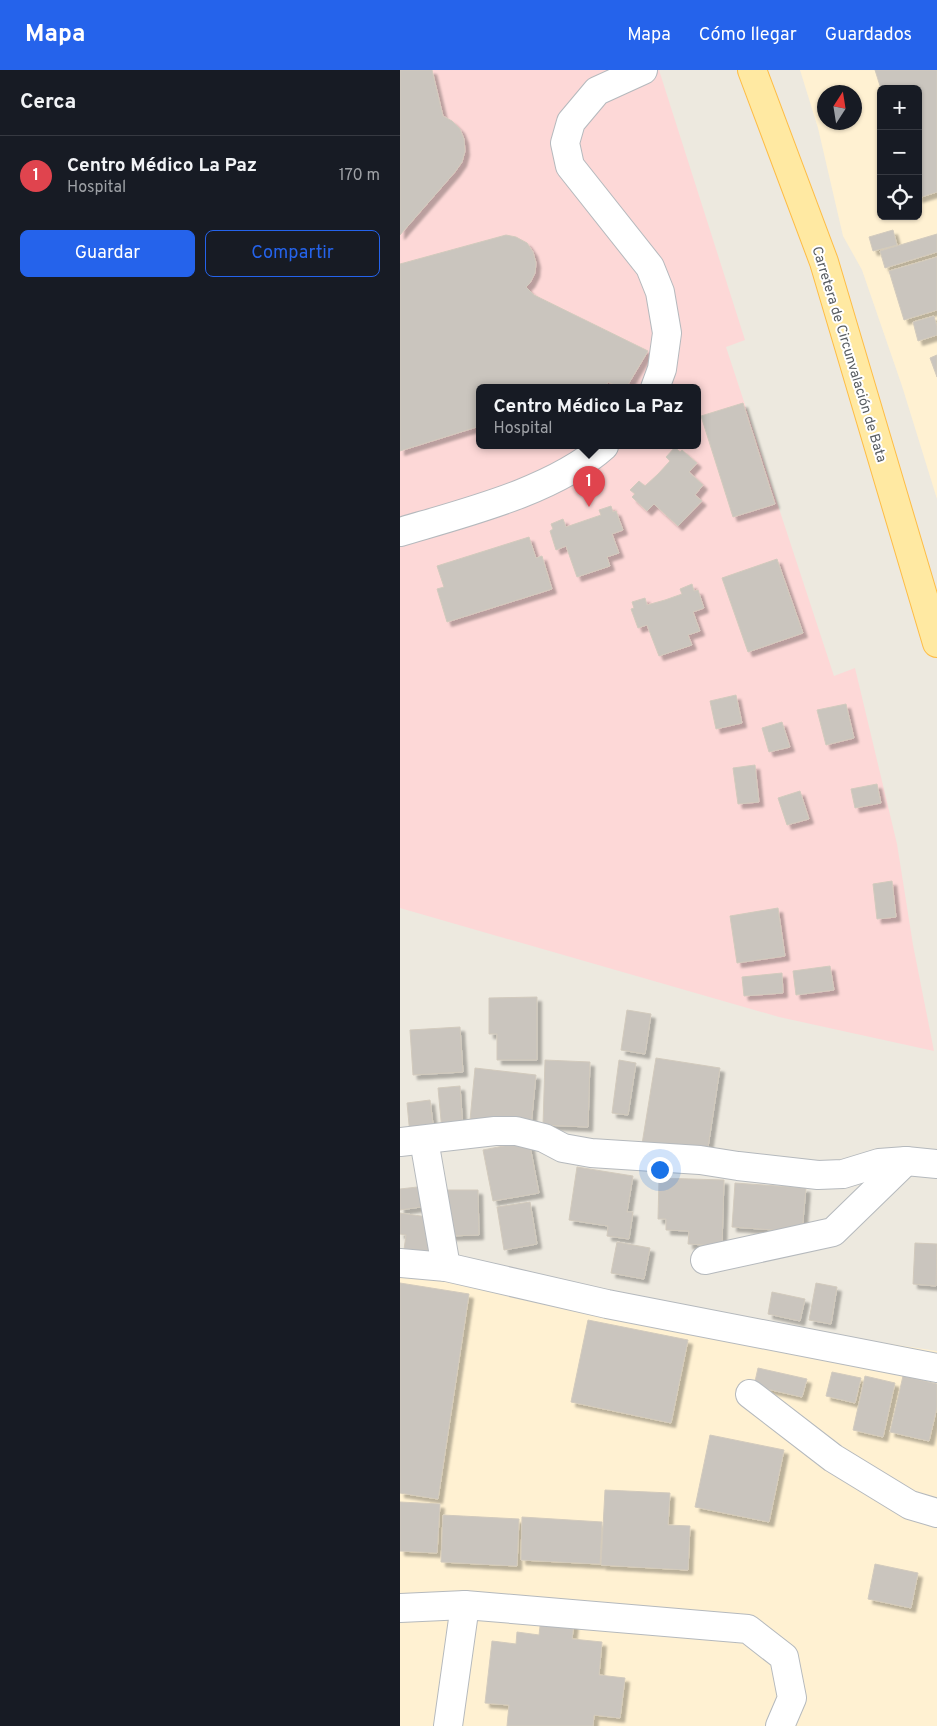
<!DOCTYPE html>
<html lang="es">
<meta charset="utf-8">
<style>
:root{--surface:#171b24;--page:#242831;--text:#f1f3f6;--muted:#9ea1a6;--line:#363941;--accent:#2563eb}
body{margin:0;font-family:Overpass,sans-serif;background:var(--page);color:var(--text)}
.controls{position:absolute;right:15px;top:15px;display:grid;overflow:hidden;border-radius:8px;box-shadow:0 1px 4px #0004}
.controls button{width:45px;height:45px;display:grid;place-items:center;padding:0;border:0;border-bottom:1px solid var(--line);background:var(--surface);color:var(--text);font:25px sans-serif}
.compass{position:absolute;left:417px;top:15px;width:45px;height:45px;border-radius:50%;background:var(--surface);box-shadow:0 1px 4px #0004;rotate:12deg}
.you{position:absolute;left:259px;top:1099px;width:18px;height:18px;margin:-12px;border:4px solid #fff;border-radius:50%;background:#1a73e8;box-shadow:0 0 0 8px #1a73e833}
.badge{display:grid;place-items:center;width:32px;height:32px;border-radius:50%;background:var(--accent);color:#fff;font-size:16px;font-weight:700}
.pin{position:absolute;translate:-50% -41px;filter:drop-shadow(0 1px 2px #0008)}
.pin::after{content:'';position:absolute;top:26px;width:18px;height:15px;background:inherit;clip-path:polygon(0 0,100% 0,50% 100%)}
.popup{position:absolute;left:76px;top:314px;width:225px;height:65px;box-sizing:border-box;display:grid;place-content:center;border-radius:8px;background:var(--surface);filter:drop-shadow(0 1px 4px #0005);font-size:16px;white-space:nowrap;color:var(--muted)}
.popup b{font-size:19px;color:var(--text)}
.popup::after{content:'';position:absolute;left:50%;top:100%;margin-left:-10px;border:10px solid transparent;border-top-color:var(--surface)}
.list{margin:0;padding:0;list-style:none}
h2{display:flex;justify-content:space-between;align-items:center;height:65px;margin:0;padding:0 20px;font-size:21px}
h2 small{font-size:16px;font-weight:400;color:var(--muted)}
.list li{display:grid;grid-template-columns:32px 1fr auto;gap:15px;align-items:center;box-sizing:border-box;height:80px;padding:0 20px;border-top:1px solid var(--line)}
.list b{display:block;font-size:19px;white-space:nowrap}
.list p{margin:0;font-size:16px;white-space:nowrap;color:var(--muted)}
.list em{font-size:16px;font-style:normal;color:var(--muted)}
.actions{display:flex;gap:10px;padding:15px 20px}
.actions a{flex:1;padding:11px 0;border:1px solid var(--accent);border-radius:8px;text-align:center;font-size:18px;color:var(--accent)}
.actions .main{background:var(--accent);color:#fff}
.icon{flex:none;width:28px;height:28px;fill:none;stroke:currentColor;stroke-width:2;stroke-linecap:round;stroke-linejoin:round}
.map{position:relative;flex:none;width:537px;height:1656px;overflow:hidden}
header{display:flex;align-items:center;gap:30px;box-sizing:border-box;height:70px;padding:0 25px;background:var(--accent);color:#fff}
header strong{font-size:24px}
nav{display:flex;gap:28px;margin-inline-start:auto;font-size:18px}
main{display:flex}
aside{flex:1;background:var(--surface)}
.map>svg:first-child{display:block}
.commercial{fill:#fff1d2;fill-rule:evenodd}
.medical{fill:#fdd8d7;fill-rule:evenodd}
.building{fill:#cac5be;stroke:#d2cabd;filter:url(#shadow)}
.lines{fill:none;stroke-linecap:round;stroke-linejoin:round}
.minor-casing{stroke:#b5b9bd;stroke-width:30}
.major-casing{stroke:#febd46;stroke-width:30}
.minor{stroke:#fff;stroke-width:28}
.major{stroke:#ffe9a2;stroke-width:28}
.labels{text-anchor:middle;stroke-width:4;stroke-linejoin:round;paint-order:stroke}
.street-label{font-size:14px;fill:#585d62;stroke:#fff}
</style>
<header>
<strong>Mapa</strong>
<nav><a>Mapa</a><a>Cómo llegar</a><a>Guardados</a></nav>
</header>
<main>
<aside>
<h2>Cerca<small></small></h2>
<ul class="list">
<li><span class="badge" style="background:#e0444e">1</span><div><b>Centro Médico La Paz</b><p>Hospital</p></div><em>170 m</em></li>
</ul>
<div class="actions"><a class="main">Guardar</a><a>Compartir</a></div>
</aside>
<div class="map">
<svg width="537" height="1656" viewBox="0 0 537 1656">
<defs>
<filter id="shadow"><feDropShadow dx="4.5" dy="4.5" stdDeviation="1" flood-color="#0004"/></filter>
</defs>
<rect width="100%" height="100%" fill="#ede9df"/>
<g class="commercial">
<path d="M400 0H537V429L502 316 462 200 443 166 418 58ZM481 19H518V146H481ZM424 22H454V52H424Z"/>
<path d="M0 1199 537 1281V1656H0Z"/>
</g>
<path class="medical" d="M0 0H259L345 270 326 277 434 606 455 598 497 774 513 875 534 981 379 947 0 838ZM80 318H298V376H80Z"/>
<g class="building">
<path d="M0 0H32L43 46 52 51 60 59 64 69 65 81 62 92 55 102 0 165Z"/>
<path d="M475 0H537V122L518 128V19H481Z"/>
<path d="M493 160 497 175 473 181 469 167Z"/>
<path d="M537 164V182L485 198 480 181Z"/>
<path d="M106 165 116 167 127 173 133 182 136 193 135 203 130 213 126 217 134 225 248 281 226 318H222L208 312 204 318H80V356L0 381V194Z"/>
<path d="M537 187V240L504 250 489 201Z"/>
<path d="M534 246 537 257V265L518 271 513 252Z"/>
<path d="M537 285V307L530 288Z"/>
<path d="M343 333 375 434 333 447 301 346Z"/>
<path d="M275 377 280 382 282 380 297 393 289 402 303 415 295 425 302 431 278 456 254 434 247 441 232 427 235 424 230 420 239 411 245 416 258 404 270 391 266 387Z"/>
<path d="M211 436 213 442 216 441 223 460 212 464 219 483 207 487 210 496 177 507 166 476 156 480 150 461 153 459 151 454 163 449 166 457 201 445 199 440Z"/>
<path d="M129 467 136 488 142 486 152 519 47 552 37 519 44 517 37 496Z"/>
<path d="M377 489 403 563 348 582 322 508Z"/>
<path d="M292 514 294 521 298 520 304 538 293 542 300 561 288 565 292 575 259 586 247 555 238 558 231 539 234 538 232 532 245 528 247 535 265 530 282 524 280 519Z"/>
<path d="M336 625 342 653 316 659 310 631Z"/>
<path d="M446 634 454 668 426 675 417 640Z"/>
<path d="M382 652 390 677 369 682 362 658Z"/>
<path d="M355 695 359 732 338 734 333 698Z"/>
<path d="M477 714 481 733 455 738 451 719Z"/>
<path d="M400 721 409 749 387 755 378 728Z"/>
<path d="M492 811 496 847 477 849 473 814Z"/>
<path d="M378 838 385 886 337 893 330 846Z"/>
<path d="M430 896 434 920 396 925 393 901Z"/>
<path d="M382 903 383 923 344 926 342 907Z"/>
<path d="M137 927V990H97V964H89V928Z"/>
<path d="M227 940 251 944 245 984 221 980Z"/>
<path d="M60 957 63 1002 13 1005 10 960Z"/>
<path d="M256 988 320 998 307 1084 242 1074Z"/>
<path d="M145 990 190 992 188 1057 143 1055Z"/>
<path d="M219 990 236 993 228 1045 212 1043Z"/>
<path d="M75 998 136 1005 131 1056 70 1050Z"/>
<path d="M60 1016 63 1059 42 1061 38 1018Z"/>
<path d="M30 1030 34 1062 10 1065 7 1033Z"/>
<path d="M129 1071 139 1123 93 1131 83 1080Z"/>
<path d="M177 1097 233 1106 227 1142H233L229 1169 207 1166 208 1156 169 1150Z"/>
<path d="M259 1108 324 1110 322 1176 288 1174 289 1161 266 1160V1149H258Z"/>
<path d="M335 1113 406 1118 402 1162 332 1157Z"/>
<path d="M26 1116 28 1136 0 1140V1119Z"/>
<path d="M46 1120H78L79 1165 47 1166Z"/>
<path d="M130 1132 137 1174 104 1180 97 1137Z"/>
<path d="M0 1143 35 1148 28 1191 3 1187 6 1165 0 1164Z"/>
<path d="M217 1172 250 1178 244 1209 211 1203Z"/>
<path d="M515 1173 537 1174 536 1216 513 1214Z"/>
<path d="M0 1213 69 1224 38 1429 0 1423Z"/>
<path d="M416 1213 437 1217 431 1254 409 1250Z"/>
<path d="M372 1222 405 1229 400 1251 368 1244Z"/>
<path d="M188 1250 288 1270 271 1353 171 1332Z"/>
<path d="M358 1298 407 1309 402 1327 354 1316Z"/>
<path d="M432 1302 461 1308 455 1333 426 1326Z"/>
<path d="M465 1306 495 1313 483 1367 453 1360Z"/>
<path d="M503 1306 537 1314V1337L529 1371 490 1362Z"/>
<path d="M310 1365 384 1380 369 1452 295 1437Z"/>
<path d="M205 1420 270 1423 268 1455 290 1456 288 1500 201 1495Z"/>
<path d="M0 1432 40 1434 37 1483 0 1481Z"/>
<path d="M43 1445 119 1449 117 1496 41 1492Z"/>
<path d="M122 1447 202 1452 200 1494 121 1490Z"/>
<path d="M475 1494 518 1503 511 1538 468 1529Z"/>
<path d="M141 1548 174 1552 172 1569 202 1572 199 1605 225 1608 220 1648 194 1645 193 1656H107L109 1635 85 1633 92 1571 116 1574 117 1562 139 1565Z"/>
</g>
<g class="lines">
<g class="minor-casing">
<g id="minor">
<path d="M243 0 197 21 171 52 165 73 170 96 250 197 260 222 267 263 262 299 255 318"/>
<path d="M0 462C64 443 154 421 204 376"/>
<path d="M24 1070 46 1197"/>
<path d="M0 1072 95 1061H116L144 1068 163 1078 191 1083 300 1090 338 1096 418 1105 443 1104 479 1093 506 1091 537 1094"/>
<path d="M305 1190 433 1162 506 1091"/>
<path d="M0 1193 46 1197 207 1234 537 1298"/>
<path d="M350 1324 433 1388 510 1435 537 1443"/>
<path d="M0 1538 65 1535 348 1559 384 1587 392 1628 380 1656"/>
<path d="M48 1656 65 1535"/>
</g>
</g>
<g class="major-casing">
<path id="major" d="M352 0 424 192 537 573"/>
</g>
<use href="#minor" class="minor"/>
<use href="#major" class="major"/>
</g>
<g class="labels">
<g class="street-label">
<text transform="translate(450 284) rotate(73)" y="5">Carretera de Circunvalación de Bata</text>
</g>
</g>
</svg>
<div class="controls">
<button>+</button>
<button>−</button>
<button><svg class="icon" aria-label="locate" viewBox="0 0 24 24"><circle cx="12" cy="12" r="6"/><path d="M12 2v4M12 18v4M2 12h4M18 12h4"/></svg></button>
</div>
<svg class="compass" viewBox="-18 -18 36 36"><path d="M0-13l5 13h-10z" fill="#e53935"/><path d="M0 13l5-13h-10z" fill="#9ea1a6"/></svg>
<div class="you"></div>
<div class="pin badge" style="left:189px;top:437px;background:#e0444e">1</div>
<div class="popup"><b>Centro Médico La Paz</b>Hospital</div>
</div>
</main>
